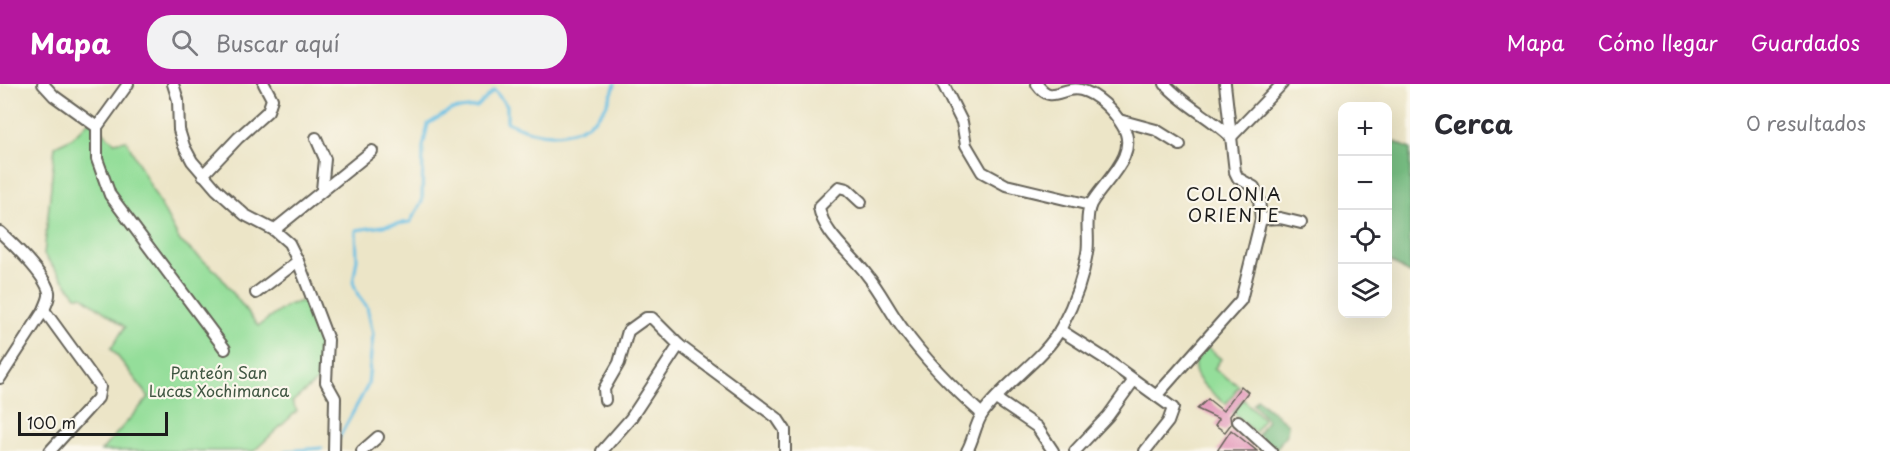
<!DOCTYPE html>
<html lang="es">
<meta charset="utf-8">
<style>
:root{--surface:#fff;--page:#f2f2f3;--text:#2b2b33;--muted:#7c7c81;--line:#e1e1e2;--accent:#b5179e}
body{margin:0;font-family:"Playpen Sans",sans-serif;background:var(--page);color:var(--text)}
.controls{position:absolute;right:18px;top:18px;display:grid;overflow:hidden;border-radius:12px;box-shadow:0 6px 24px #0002}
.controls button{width:54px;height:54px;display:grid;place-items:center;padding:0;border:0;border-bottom:2px solid var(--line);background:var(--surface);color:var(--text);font:30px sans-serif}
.scale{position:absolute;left:18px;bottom:15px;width:150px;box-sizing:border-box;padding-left:6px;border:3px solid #1c1c1c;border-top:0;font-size:16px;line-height:21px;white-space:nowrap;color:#1c1c1c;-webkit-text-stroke:4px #fbf7ec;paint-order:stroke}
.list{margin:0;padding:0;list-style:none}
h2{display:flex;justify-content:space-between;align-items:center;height:78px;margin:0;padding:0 24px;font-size:26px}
h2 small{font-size:20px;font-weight:400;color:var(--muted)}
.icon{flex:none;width:33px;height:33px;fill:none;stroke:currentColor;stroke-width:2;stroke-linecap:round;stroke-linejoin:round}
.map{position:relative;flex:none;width:1410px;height:367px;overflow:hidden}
header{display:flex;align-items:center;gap:36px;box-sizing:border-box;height:84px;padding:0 30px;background:var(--accent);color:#fff}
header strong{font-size:28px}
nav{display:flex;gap:33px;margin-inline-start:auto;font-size:21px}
.search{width:420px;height:54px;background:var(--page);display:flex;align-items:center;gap:15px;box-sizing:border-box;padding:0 21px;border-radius:24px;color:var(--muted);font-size:22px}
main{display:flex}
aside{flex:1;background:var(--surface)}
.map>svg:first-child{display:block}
.green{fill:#94de9a;stroke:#587d5b;stroke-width:1.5}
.forest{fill:#77bd82;stroke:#4a6c4f;stroke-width:1.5}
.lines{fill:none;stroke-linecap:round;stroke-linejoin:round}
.stream{stroke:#67bfe4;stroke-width:3}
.building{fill:#e292b7}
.street-casing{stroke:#656258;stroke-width:14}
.street{stroke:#fff;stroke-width:10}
.labels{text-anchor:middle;stroke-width:4.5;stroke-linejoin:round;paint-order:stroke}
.park-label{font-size:16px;fill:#405642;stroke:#fbf7ec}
.neighbourhood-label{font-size:18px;letter-spacing:1.5px;fill:#1c1c1c;stroke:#fbf7ec}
</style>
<header>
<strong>Mapa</strong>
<div class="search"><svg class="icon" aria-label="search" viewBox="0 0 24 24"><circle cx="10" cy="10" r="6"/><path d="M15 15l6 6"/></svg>Buscar aquí</div>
<nav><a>Mapa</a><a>Cómo llegar</a><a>Guardados</a></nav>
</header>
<main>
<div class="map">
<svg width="1410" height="367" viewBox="0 0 1410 367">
<rect width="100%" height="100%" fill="#fbf7ec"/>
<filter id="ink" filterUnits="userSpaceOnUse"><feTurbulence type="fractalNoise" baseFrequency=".0167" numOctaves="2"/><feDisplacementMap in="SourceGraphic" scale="12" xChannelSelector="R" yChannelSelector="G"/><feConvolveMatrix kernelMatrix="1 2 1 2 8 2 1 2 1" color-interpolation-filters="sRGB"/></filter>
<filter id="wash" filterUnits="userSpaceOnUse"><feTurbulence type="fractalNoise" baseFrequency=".008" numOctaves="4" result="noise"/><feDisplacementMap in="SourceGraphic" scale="24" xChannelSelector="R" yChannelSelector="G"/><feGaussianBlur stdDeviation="1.35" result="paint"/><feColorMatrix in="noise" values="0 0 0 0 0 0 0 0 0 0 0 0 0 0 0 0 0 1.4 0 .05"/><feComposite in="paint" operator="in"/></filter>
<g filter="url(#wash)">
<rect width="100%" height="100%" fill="#ece5c7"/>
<g class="green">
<path d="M90 36 114 58 126 56 180 157 217 188 258 242 288 221 309 215 323 256 322 293 292 318 297 327 254 367H101L149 313 111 264 125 243 82 212H76L44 171 55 62 72 54Z"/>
<path d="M1204 261 1221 275 1214 285 1239 302 1226 320C1206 305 1180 286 1204 261Z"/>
<path d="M1243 315 1263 335 1255 349 1233 328Z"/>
</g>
<g class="forest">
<path d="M1395 58 1410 65V190L1388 176V68Z"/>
<path d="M1257 315 1288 340 1287 349 1275 367 1258 351 1267 336 1253 320Z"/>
</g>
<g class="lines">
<g class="stream">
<path d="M339 354 368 301 373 250 367 223 358 211 353 198 357 175 356 146 410 138 422 118 423 63 428 40 451 26 477 23 494 6 507 22V38C551 60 601 53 615 0"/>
<path d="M285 367 322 364"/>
</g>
</g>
<g id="blocks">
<g class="building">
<path d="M1241 302 1248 308 1230 332 1231 340 1225 348 1215 341 1219 335 1197 325 1208 315 1223 327Z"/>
<path d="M1231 346 1257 367H1217Z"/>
</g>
</g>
</g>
<g filter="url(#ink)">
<use href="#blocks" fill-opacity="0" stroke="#656258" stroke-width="1.5"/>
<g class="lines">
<g class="street-casing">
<g id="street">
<path d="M43 0 54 12 97 43V75L110 111 225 265"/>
<path d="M173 0 178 16 179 46 184 62 192 77 216 105 245 131 274 146 289 159 298 177 328 256 326 298 335 314 334 367"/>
<path d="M943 0 962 38 966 61 982 88 1006 101 1090 121"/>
<path d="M1165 0C1185 22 1209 32 1231 53L1282 0"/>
<path d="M1119 36 1156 46 1180 61"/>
<path d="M97 43 128 0"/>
<path d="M316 54 325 75 322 106"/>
<path d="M203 91 238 54 268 27 272 15 264 0"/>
<path d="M861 118 847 105 839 103 819 123C823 150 852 170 867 191 881 208 890 228 903 245 926 277 953 304 982 330"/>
<path d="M1261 135 1280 134 1301 139"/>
<path d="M274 146 372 67"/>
<path d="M0 148C13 160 45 191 49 208 50 214 46 220 44 226L0 294"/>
<path d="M256 209 298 177"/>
<path d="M44 226 100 303 98 314 50 367"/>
<path d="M1060 246 1104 274 1173 324 1168 338 1145 367"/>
<path d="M1156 312 1241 216 1261 135 1259 115 1254 103 1238 94 1235 88 1225 0"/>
<path d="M996 315 1037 343 1053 367"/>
<path d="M605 316 604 305 619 279 628 247 646 234H652L679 261 777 334 785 346V367"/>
<path d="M1238 337 1271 367"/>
<path d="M362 367 378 353"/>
<path d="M602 367 631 334 679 261"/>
<path d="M967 367C974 355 975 340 983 329 1003 300 1046 274 1062 242 1074 219 1083 195 1087 169 1090 154 1084 134 1091 120 1104 97 1141 70 1122 41 1114 27 1097 10 1081 6 1062 1 1052 22 1037 0"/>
<path d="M1075 367 1108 332 1134 296"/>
</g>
</g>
<use href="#street" class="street"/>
</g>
</g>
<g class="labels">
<g class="park-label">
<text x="219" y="295">Panteón San<tspan x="219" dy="18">Lucas Xochimanca</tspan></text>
</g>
<g class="neighbourhood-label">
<text x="1234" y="117">COLONIA<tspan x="1234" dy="21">ORIENTE</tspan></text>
</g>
</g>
</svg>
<div class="controls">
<button>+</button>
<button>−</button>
<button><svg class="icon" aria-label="locate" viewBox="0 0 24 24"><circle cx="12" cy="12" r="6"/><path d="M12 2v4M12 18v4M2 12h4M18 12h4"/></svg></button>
<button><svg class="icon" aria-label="layers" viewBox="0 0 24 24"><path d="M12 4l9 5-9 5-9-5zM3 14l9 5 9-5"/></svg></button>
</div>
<div class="scale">100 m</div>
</div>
<aside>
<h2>Cerca<small>0 resultados</small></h2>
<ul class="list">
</ul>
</aside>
</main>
